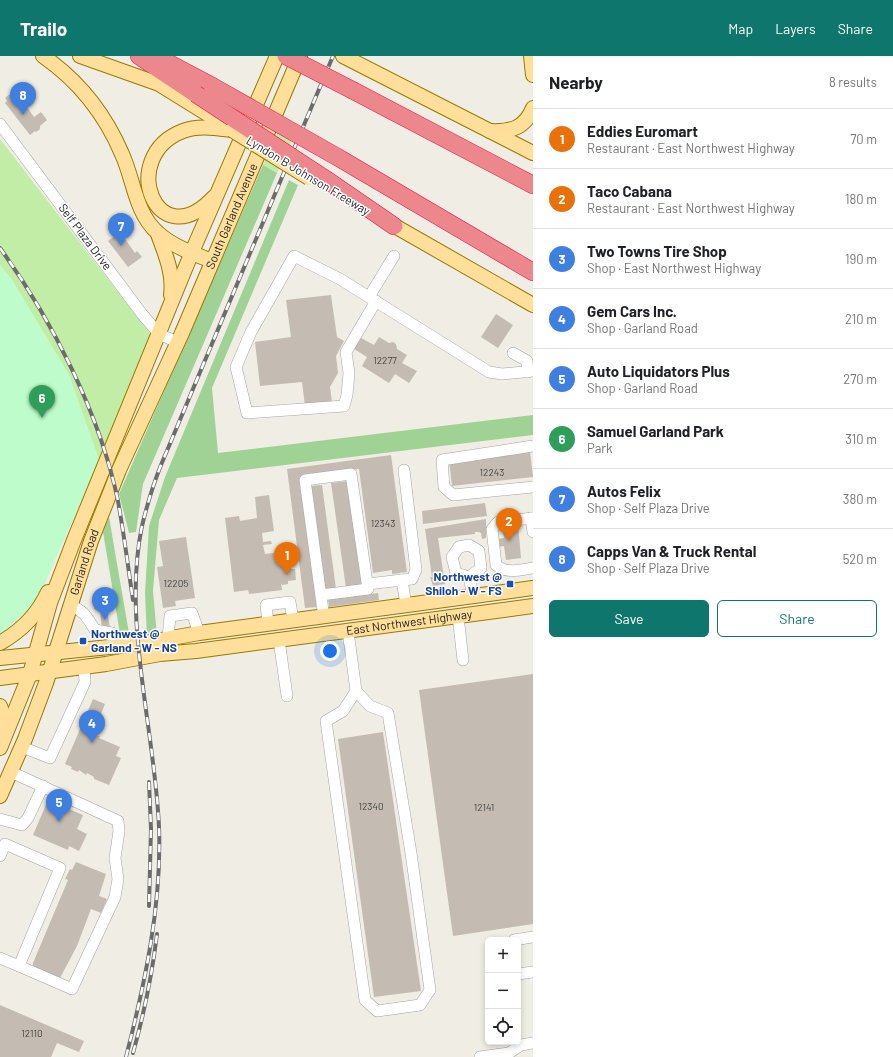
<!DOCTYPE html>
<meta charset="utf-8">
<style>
:root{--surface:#fff;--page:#f6f6f6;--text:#202124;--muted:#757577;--line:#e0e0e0;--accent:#0f766e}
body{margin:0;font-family:Barlow,sans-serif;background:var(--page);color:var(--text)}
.controls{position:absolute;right:12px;bottom:12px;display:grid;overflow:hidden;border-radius:6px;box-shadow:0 2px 6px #0003}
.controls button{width:36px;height:36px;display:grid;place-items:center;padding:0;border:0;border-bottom:1px solid var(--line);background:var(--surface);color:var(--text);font:20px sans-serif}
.you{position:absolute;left:330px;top:595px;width:14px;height:14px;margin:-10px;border:3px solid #fff;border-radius:50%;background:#1a73e8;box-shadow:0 0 0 6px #1a73e833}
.badge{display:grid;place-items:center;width:26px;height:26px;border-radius:50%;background:var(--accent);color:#fff;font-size:13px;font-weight:700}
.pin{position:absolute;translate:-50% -33px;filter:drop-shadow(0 1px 2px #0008)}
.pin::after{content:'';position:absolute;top:21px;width:14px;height:12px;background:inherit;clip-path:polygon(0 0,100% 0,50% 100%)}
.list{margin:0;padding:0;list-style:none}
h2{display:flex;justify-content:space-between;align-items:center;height:52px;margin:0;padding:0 16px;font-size:17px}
h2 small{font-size:13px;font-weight:400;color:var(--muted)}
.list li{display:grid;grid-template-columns:26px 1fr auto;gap:12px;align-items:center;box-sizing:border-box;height:60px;padding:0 16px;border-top:1px solid var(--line)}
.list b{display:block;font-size:15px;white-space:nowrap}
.list p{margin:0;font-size:13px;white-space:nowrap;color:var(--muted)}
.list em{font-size:13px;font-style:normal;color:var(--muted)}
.actions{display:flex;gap:8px;padding:12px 16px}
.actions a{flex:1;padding:9px 0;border:1px solid var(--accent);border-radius:6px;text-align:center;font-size:14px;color:var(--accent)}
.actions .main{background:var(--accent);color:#fff}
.icon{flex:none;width:22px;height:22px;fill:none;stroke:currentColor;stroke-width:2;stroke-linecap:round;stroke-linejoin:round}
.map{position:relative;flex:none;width:533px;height:1001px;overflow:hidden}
header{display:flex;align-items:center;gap:24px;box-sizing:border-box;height:56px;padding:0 20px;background:var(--accent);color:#fff}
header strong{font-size:19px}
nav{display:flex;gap:22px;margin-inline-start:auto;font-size:14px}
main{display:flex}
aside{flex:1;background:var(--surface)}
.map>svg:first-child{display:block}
.grass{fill:#c1eda7}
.forest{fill:#a0d296}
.park{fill:#befccb}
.building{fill:#c4bcb3}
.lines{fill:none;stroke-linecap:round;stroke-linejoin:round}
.minor-casing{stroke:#a5a5a5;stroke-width:12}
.major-casing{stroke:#997800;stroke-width:16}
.highway-casing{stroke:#e41a47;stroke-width:18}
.minor{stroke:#fff;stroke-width:11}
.major{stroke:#ffdf9a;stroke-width:14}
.highway{stroke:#ec878e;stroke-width:17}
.rail-casing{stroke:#6c6c6c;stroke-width:4}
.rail{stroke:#fff;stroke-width:2.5;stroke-dasharray:8;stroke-linecap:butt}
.major-bridge-casing{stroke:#997800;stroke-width:16;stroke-linecap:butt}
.highway-bridge-casing{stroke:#e41a47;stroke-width:18;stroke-linecap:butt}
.major-bridge{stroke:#ffdf9a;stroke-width:14}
.highway-bridge{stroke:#ec878e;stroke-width:17}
.transit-dot{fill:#1a4fb4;stroke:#fff;stroke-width:1.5}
.labels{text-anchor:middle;stroke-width:3;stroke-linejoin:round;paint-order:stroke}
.number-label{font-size:10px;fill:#484643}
.street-label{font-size:12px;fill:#1e1e1e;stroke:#fff}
.transit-label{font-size:12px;font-weight:bold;fill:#164399;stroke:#fff;text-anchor:end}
</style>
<header>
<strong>Trailo</strong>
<nav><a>Map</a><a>Layers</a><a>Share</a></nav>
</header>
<main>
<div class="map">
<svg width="533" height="1001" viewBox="0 0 533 1001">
<rect width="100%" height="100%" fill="#f0ede4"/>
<g class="grass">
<path d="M283 65 297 73 277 117 263 109Z"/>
<path d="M0 83 150 278 99 404 69 319 12 224 0 209Z"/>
</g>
<g class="forest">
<path d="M263 109 277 117 143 428 136 476 129 477 119 438Z"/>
<path d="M289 124 298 129 212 332 218 397 533 359V379L177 422 159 464 153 535 157 580 147 581 145 537 149 470 165 421Z"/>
<path d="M109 461 130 583 121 584 103 476Z"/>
</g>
<path class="park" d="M0 209 12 224 69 319 99 404 37 545 0 579Z"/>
<g class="building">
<path d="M13 36 15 39 17 37 34 61 41 56 47 64 40 70V73L36 76 35 75 30 79 5 47 7 45 5 42Z"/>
<path d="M120 176 135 197 137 195 142 201 128 211 108 185Z"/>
<path d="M331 239 337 281 344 285 336 300 338 317 330 331 332 346 305 350 302 326 260 330 255 286 291 281 286 244Z"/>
<path d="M496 258 513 269 498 292 481 281Z"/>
<path d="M379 281 389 287 393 286 396 288 397 293 407 299 402 307 417 315 409 327 395 318 389 327 362 310 367 301 354 293 361 282 374 289Z"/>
<path d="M530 395 533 421 452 430 449 404Z"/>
<path d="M391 399 407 516 392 518V514L373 517 359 413 299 421 317 551 305 552 287 413Z"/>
<path d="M349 425 364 530 346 532 331 427Z"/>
<path d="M322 429 336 533 325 534 311 430Z"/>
<path d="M269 439 274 475 262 477 263 486 271 485 272 488 263 489 265 498 289 495 291 513H295L296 524 288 525V528L282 529 281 527 282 534 249 538 248 534 234 536 225 462 239 460 240 465 257 462 255 441Z"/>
<path d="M485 447 487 460 423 468 422 455Z"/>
<path d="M486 463V482L482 483 481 477 479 476H475V478L438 482 445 528 433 530 430 521H432L425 473Z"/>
<path d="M518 468 521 502 506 504 504 490 498 491 497 483 504 482 502 470Z"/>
<path d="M186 481 195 542 175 545 176 550 163 552 157 511 163 510 159 485Z"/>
<path d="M378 537 379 544 329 551 328 543Z"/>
<path d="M99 541 106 547 110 572 102 573 100 556 94 553Z"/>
<path d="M533 618V868L453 880 419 634Z"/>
<path d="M93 643 105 648 94 675 97 676 96 679 100 680 99 682 120 691 116 700 121 702 109 729 94 723V721L87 717 86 719 79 714 78 716 71 713 72 711 65 708Z"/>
<path d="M383 676 421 935 374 941 338 683Z"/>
<path d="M48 744 83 759 77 773 87 778 79 795 69 790 68 794 33 779Z"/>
<path d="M76 806 106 818 99 840 107 843 101 857 91 853 77 890 60 922 33 910V907L68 824 65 823 70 813 72 814Z"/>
<path d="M0 949 84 985 79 996 57 987 51 1001H0Z"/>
</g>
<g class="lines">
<g class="minor-casing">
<g id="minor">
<path d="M0 68 142 258 159 278 177 286"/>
<path d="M369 241 394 200"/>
<path d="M376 245 346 296 349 317 347 339 344 350 247 357 236 311 251 276 294 200 340 223 489 316 502 318 533 315"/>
<path d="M513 297 527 305 528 316"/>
<path d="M533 390 442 404 444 431 453 439 533 431"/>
<path d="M531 462 533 476"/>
<path d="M533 462 498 466 492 473 496 509C506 518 520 514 533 512"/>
<path d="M469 521 481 512 479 495 469 489 459 491 452 501 456 517 469 521 473 540"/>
<path d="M402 524 412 523 416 514 404 414"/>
<path d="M368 528 402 524 406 549"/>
<path d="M321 539 368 533 351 418 305 424 322 548 324 560"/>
<path d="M71 550C84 554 88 563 95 574L112 577 114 591"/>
<path d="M458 560 463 604"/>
<path d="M268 567 266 549 290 546 293 564"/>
<path d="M348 575 356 635 343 655 326 665 365 944 377 955 420 949 430 934 411 797 388 657 370 650 356 635"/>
<path d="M168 582 170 560 192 557 199 577"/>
<path d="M279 584 287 640"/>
<path d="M22 691 50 702 85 626 84 611"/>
<path d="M11 716 118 765 119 775 115 802 118 823 115 841 72 933 19 910"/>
<path d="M0 763 22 769 28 762 43 730"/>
<path d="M0 800 5 788 60 812 19 910 0 902"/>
<path d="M514 884 533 881"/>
<path d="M518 918 533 916"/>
<path d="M480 1001 509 997 521 989 533 987"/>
</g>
</g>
<g class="major-casing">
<g id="major">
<path d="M43 0C79 25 105 58 122 98 134 124 135 157 158 177 172 190 194 198 212 205"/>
<path d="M80 0 159 28 230 72"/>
<path d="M343 0 533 97"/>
<path d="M531 0 533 19"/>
<path d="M490 75C511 76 525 72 533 52"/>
<path d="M214 141C156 203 117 100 183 75 198 69 216 72 232 74"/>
<path d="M386 165 533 249"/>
<path d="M158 178C165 198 174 217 171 239"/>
<path d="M0 587C21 575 38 558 48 536"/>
<path d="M0 602 139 588 199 577 533 532"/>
<path id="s1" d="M0 622 106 608 160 598 196 595 533 550"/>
<path d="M0 650 5 663V676"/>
<path d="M0 692 30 618 50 547 74 484 192 196 277 0"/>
<path id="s2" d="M0 740 25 683 46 627 91 485 119 414 182 277 300 0"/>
</g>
</g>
<g class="highway-casing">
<g id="highway">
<path d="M139 0 196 38"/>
<path d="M159 2 212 30"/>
<path d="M354 35 533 129"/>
<path d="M339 102 533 216"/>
<path d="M327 124 394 170"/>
</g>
</g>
<use href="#minor" class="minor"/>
<use href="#major" class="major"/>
<use href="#highway" class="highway"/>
<g class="rail-casing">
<g id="rail">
<path d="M0 192C52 264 100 358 118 445 124 478 128 511 133 544"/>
<path d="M149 726 151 773 149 850"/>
<path d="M133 997C144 958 152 919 157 878"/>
<path d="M126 1001C145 927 162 848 159 771 155 675 122 565 142 470 147 449 153 429 161 409L333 0"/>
</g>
</g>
<use href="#rail" class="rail"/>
<g class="major-bridge-casing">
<path id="major-bridge" d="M232 74 309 122"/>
</g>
<g class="highway-bridge-casing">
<g id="highway-bridge">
<path d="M286 0 354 35"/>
<path d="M212 30 339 102"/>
<path d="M196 38 327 124"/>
</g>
</g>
<use href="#major-bridge" class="major-bridge"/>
<use href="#highway-bridge" class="highway-bridge"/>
</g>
<g class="transit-dot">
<rect x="506" y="524" width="8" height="8" rx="2"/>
<rect x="79" y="581" width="8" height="8" rx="2"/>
</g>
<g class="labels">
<g class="number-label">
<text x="385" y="308">12277</text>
<text x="492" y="420">12243</text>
<text x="383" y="471">12343</text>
<text x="176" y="531">12205</text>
<text x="371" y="754">12340</text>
<text x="484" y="755">12141</text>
<text x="32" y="981">12110</text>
</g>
<g class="street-label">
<text transform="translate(308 120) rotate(31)" y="4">Lyndon B Johnson Freeway</text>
<text dy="4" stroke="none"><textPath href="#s2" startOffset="625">South Garland Avenue</textPath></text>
<text transform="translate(85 181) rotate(53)" y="4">Self Plaza Drive</text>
<text dy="4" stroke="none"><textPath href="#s2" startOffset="249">Garland Road</textPath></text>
<text dy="4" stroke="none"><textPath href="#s1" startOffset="413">East Northwest Highway</textPath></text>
</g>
<g class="transit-label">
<text x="502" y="525">Northwest @<tspan x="502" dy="14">Shiloh - W - FS</tspan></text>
<text x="91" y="582" text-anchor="start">Northwest @<tspan x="91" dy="14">Garland - W - NS</tspan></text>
</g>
</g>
</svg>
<div class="controls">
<button>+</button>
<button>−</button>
<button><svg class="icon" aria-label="locate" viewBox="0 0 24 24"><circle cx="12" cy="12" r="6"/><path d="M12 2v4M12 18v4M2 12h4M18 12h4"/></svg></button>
</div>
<div class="you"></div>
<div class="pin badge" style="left:287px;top:519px;background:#e8710a">1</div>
<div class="pin badge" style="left:509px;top:485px;background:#e8710a">2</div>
<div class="pin badge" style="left:105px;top:564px;background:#3f7fe0">3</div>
<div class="pin badge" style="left:92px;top:687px;background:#3f7fe0">4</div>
<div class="pin badge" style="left:59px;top:766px;background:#3f7fe0">5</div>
<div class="pin badge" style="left:42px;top:362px;background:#2e9e5b">6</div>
<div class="pin badge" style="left:121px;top:190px;background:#3f7fe0">7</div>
<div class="pin badge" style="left:23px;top:59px;background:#3f7fe0">8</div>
</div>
<aside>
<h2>Nearby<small>8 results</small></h2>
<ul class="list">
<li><span class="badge" style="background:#e8710a">1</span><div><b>Eddies Euromart</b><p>Restaurant · East Northwest Highway</p></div><em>70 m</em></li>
<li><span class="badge" style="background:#e8710a">2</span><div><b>Taco Cabana</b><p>Restaurant · East Northwest Highway</p></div><em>180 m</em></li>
<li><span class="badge" style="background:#3f7fe0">3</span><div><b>Two Towns Tire Shop</b><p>Shop · East Northwest Highway</p></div><em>190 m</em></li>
<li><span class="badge" style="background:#3f7fe0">4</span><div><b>Gem Cars Inc.</b><p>Shop · Garland Road</p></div><em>210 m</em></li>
<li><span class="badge" style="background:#3f7fe0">5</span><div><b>Auto Liquidators Plus</b><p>Shop · Garland Road</p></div><em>270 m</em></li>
<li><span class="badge" style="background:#2e9e5b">6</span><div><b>Samuel Garland Park</b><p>Park</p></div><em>310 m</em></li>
<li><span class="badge" style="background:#3f7fe0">7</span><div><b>Autos Felix</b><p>Shop · Self Plaza Drive</p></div><em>380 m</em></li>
<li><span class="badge" style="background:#3f7fe0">8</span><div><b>Capps Van &amp; Truck Rental</b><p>Shop · Self Plaza Drive</p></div><em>520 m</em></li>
</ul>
<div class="actions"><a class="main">Save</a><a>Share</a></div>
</aside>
</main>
